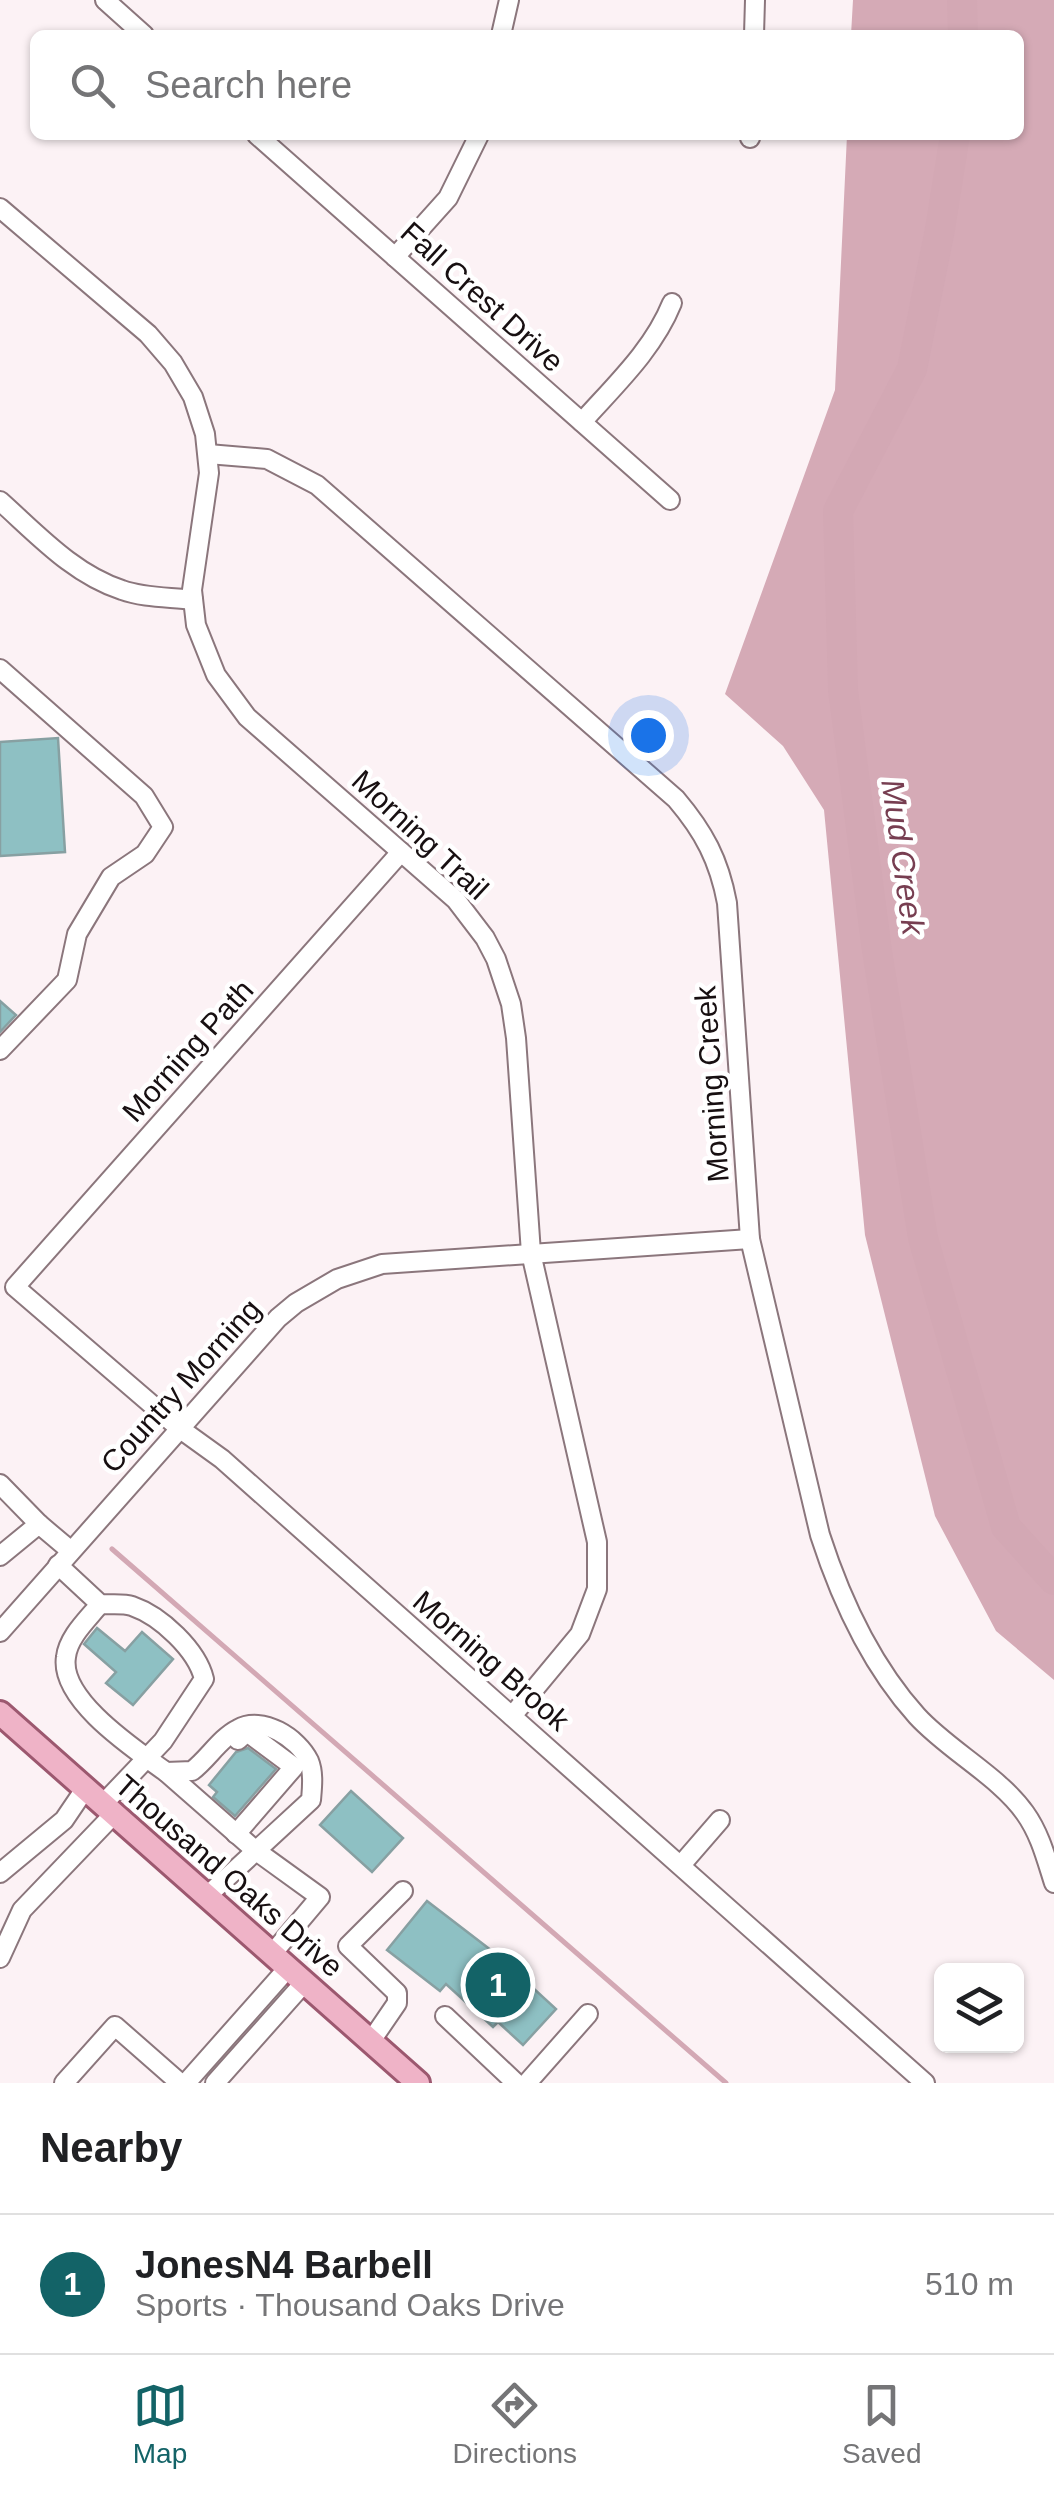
<!DOCTYPE html>
<meta charset="utf-8">
<style>
:root{--surface:#fff;--page:#f2f2f2;--text:#202124;--muted:#757577;--line:#e0e0e0;--accent:#136367}
body{margin:0;font-family:Helvetica,sans-serif;background:var(--page);color:var(--text)}
.controls{position:absolute;right:30px;bottom:30px;display:grid;overflow:hidden;border-radius:15px;box-shadow:0 2px 8px #0004}
.controls button{width:90px;height:90px;display:grid;place-items:center;padding:0;border:0;border-bottom:2px solid var(--line);background:var(--surface);color:var(--text);font:50px sans-serif}
.you{position:absolute;left:648px;top:735px;width:35px;height:35px;margin:-25px;border:8px solid #fff;border-radius:50%;background:#1a73e8;box-shadow:0 0 0 15px #1a73e833}
.badge{display:grid;place-items:center;width:65px;height:65px;border-radius:50%;background:var(--accent);color:#fff;font-size:32px;font-weight:700}
.pin{position:absolute;translate:-50% -50%;border:5px solid #fff;box-shadow:0 2px 10px #0006}
.list{margin:0;padding:0;list-style:none}
h2{display:flex;justify-content:space-between;align-items:center;height:130px;margin:0;padding:0 40px;font-size:42px}
h2 small{font-size:32px;font-weight:400;color:var(--muted)}
.list li{display:grid;grid-template-columns:65px 1fr auto;gap:30px;align-items:center;box-sizing:border-box;height:140px;padding:0 40px;border-top:2px solid var(--line)}
.list b{display:block;font-size:38px;white-space:nowrap}
.list p{margin:0;font-size:32px;white-space:nowrap;color:var(--muted)}
.list em{font-size:32px;font-style:normal;color:var(--muted)}
.icon{flex:none;width:55px;height:55px;fill:none;stroke:currentColor;stroke-width:2;stroke-linecap:round;stroke-linejoin:round}
.map{position:relative;flex:none;width:1054px;height:2083px;overflow:hidden}
.search{position:absolute;background:var(--surface);box-shadow:0 2px 8px #0004;left:30px;right:30px;top:30px;height:110px;display:flex;align-items:center;gap:25px;box-sizing:border-box;padding:0 35px;border-radius:15px;color:var(--muted);font-size:38px}
.sheet{height:270px;background:var(--surface)}
nav{display:flex;justify-content:space-around;align-items:center;box-sizing:border-box;height:140px;border-top:2px solid var(--line);background:var(--surface);font-size:28px;color:var(--muted)}
nav a{display:grid;justify-items:center;gap:5px}
nav .on{color:var(--accent)}
.map>svg:first-child{display:block}
.forest{fill:#d5aab6}
.lines{fill:none;stroke-linecap:round;stroke-linejoin:round}
.stream{stroke:#d3a8b4;stroke-width:5}
.river{stroke:#d3a8b4;stroke-width:30}
.building{fill:#8ec0c3;stroke:#87a0a2;stroke-width:2.5}
.minor-casing{stroke:#8b767c;stroke-width:22}
.major-casing{stroke:#9c586f;stroke-width:28}
.minor{stroke:#fff;stroke-width:18}
.major{stroke:#efb3c7;stroke-width:22}
.labels{text-anchor:middle;stroke-width:9;stroke-linejoin:round;paint-order:stroke}
.street-label{font-size:30px;fill:#170f11;stroke:#fff}
.water-label{font-size:32px;font-style:italic;fill:#773e51;stroke:#fff}
</style>
<div class="map">
<svg width="1054" height="2083" viewBox="0 0 1054 2083">
<rect width="100%" height="100%" fill="#fcf2f5"/>
<path class="forest" d="M853 0H1054V1680L996 1631 935 1516 865 1235 824 810 783 746 725 694 835 390 847 135H1019V35H851Z"/>
<g class="lines">
<path class="stream" d="M112 1549 726 2083"/>
<g class="river">
<path d="M962 0 963 35"/>
<path d="M955 135 940 229 912 369 838 511 843 690 877 951 923 1238 1006 1527 1054 1580"/>
</g>
</g>
<g class="building">
<path d="M58 738 65 852 0 856V742Z"/>
<path d="M0 1001 16 1015 0 1032Z"/>
<path d="M97 1628 125 1651 142 1632 173 1659 133 1705 106 1683 116 1672 84 1644Z"/>
<path d="M248 1748 276 1769 235 1816 213 1797 217 1792 209 1785 236 1752Z"/>
<path d="M351 1791 403 1838 372 1872 320 1825Z"/>
<path d="M427 1901 496 1954 556 2009 523 2045 498 2022 493 2027 446 1984 440 1991 387 1950Z"/>
</g>
<g class="lines">
<g class="minor-casing">
<g id="minor">
<path d="M105 0 144 35"/>
<path d="M501 35 509 0"/>
<path d="M754 35 755 0"/>
<path d="M257 135 670 500"/>
<path d="M750 138V135"/>
<path d="M0 208 148 334 173 363 193 397 205 434 209 473 192 590 196 625 216 675 247 717 456 900 485 938 496 959 511 1004 516 1038 531 1253 597 1542V1589L580 1634 512 1716"/>
<path d="M395 257 448 198 479 135"/>
<path d="M582 422C615 385 653 350 672 303"/>
<path d="M208 454 267 459 317 485 676 799C704 832 719 860 727 903L750 1239 820 1535C841 1600 870 1664 917 1716 948 1750 1000 1777 1025 1813 1040 1834 1046 1858 1054 1883"/>
<path d="M0 501C37 534 73 574 122 590 144 598 170 597 193 600"/>
<path d="M0 669 144 796 163 827 145 854 111 877 77 934 67 980 0 1050"/>
<path d="M401 852 15 1287 179 1428 222 1459 925 2083"/>
<path d="M0 1484 39 1524"/>
<path d="M0 1556 39 1524 71 1551"/>
<path d="M58 1565 100 1604C110 1605 123 1603 132 1606 161 1616 197 1650 204 1679L163 1741 103 1804"/>
<path d="M100 1604C88 1619 68 1637 66 1657 59 1700 136 1750 166 1772L192 1771C208 1759 220 1738 238 1729 262 1715 298 1738 309 1761 314 1773 312 1788 311 1800L207 1896"/>
<path d="M0 1632 278 1318 296 1303 337 1279 382 1264 750 1239"/>
<path d="M166 1772 255 1850 320 1897 272 1954"/>
<path d="M236 1834 294 1767 247 1732 238 1740"/>
<path d="M681 1865 720 1820"/>
<path d="M0 1873 64 1820 85 1789"/>
<path d="M0 1958 22 1910 114 1814"/>
<path d="M445 2016 516 2083"/>
<path d="M371 2041 397 2003V1993L348 1946 403 1891"/>
<path d="M64 2083 115 2026 180 2083"/>
<path d="M186 2083 288 1968"/>
<path d="M215 2083 304 1983"/>
<path d="M527 2083 588 2014"/>
</g>
</g>
<g class="major-casing">
<path id="major" d="M0 1713 418 2083"/>
</g>
<use href="#minor" class="minor"/>
<use href="#major" class="major"/>
</g>
<g class="labels">
<g class="street-label">
<text transform="translate(482 297) rotate(42)" y="10">Fall Crest Drive</text>
<text transform="translate(420 835) rotate(43)" y="10">Morning Trail</text>
<text transform="translate(188 1051) rotate(-48)" y="10">Morning Path</text>
<text transform="translate(712 1084) rotate(-94)" y="10">Morning Creek</text>
<text transform="translate(181 1386) rotate(-48)" y="10">Country Morning</text>
<text transform="translate(491 1661) rotate(41)" y="10">Morning Brook</text>
<text transform="translate(229 1876) rotate(41)" y="10">Thousand Oaks Drive</text>
</g>
<g class="water-label">
<text transform="translate(903 857) rotate(82)" y="11">Mud Creek</text>
</g>
</g>
</svg>
<div class="controls">
<button><svg class="icon" aria-label="layers" viewBox="0 0 24 24"><path d="M12 4l9 5-9 5-9-5zM3 14l9 5 9-5"/></svg></button>
</div>
<div class="you"></div>
<div class="pin badge" style="left:498px;top:1985px">1</div>
<div class="search"><svg class="icon" aria-label="search" viewBox="0 0 24 24"><circle cx="10" cy="10" r="6"/><path d="M15 15l6 6"/></svg>Search here</div>
</div>
<section class="sheet">
<h2>Nearby<small></small></h2>
<ul class="list">
<li><span class="badge">1</span><div><b>JonesN4 Barbell</b><p>Sports · Thousand Oaks Drive</p></div><em>510 m</em></li>
</ul>
</section>
<nav>
<a class="on"><svg class="icon" aria-label="map" viewBox="0 0 24 24"><path d="M3 6l6-2 6 2 6-2v14l-6 2-6-2-6 2zM9 4v14M15 6v14"/></svg>Map</a>
<a><svg class="icon" aria-label="directions" viewBox="0 0 24 24"><path d="M12 3l9 9-9 9-9-9zM9 14v-3h6M13 9l2 2-2 2"/></svg>Directions</a>
<a><svg class="icon" aria-label="saved" viewBox="0 0 24 24"><path d="M7 4h10v16l-5-4-5 4z"/></svg>Saved</a>
</nav>
